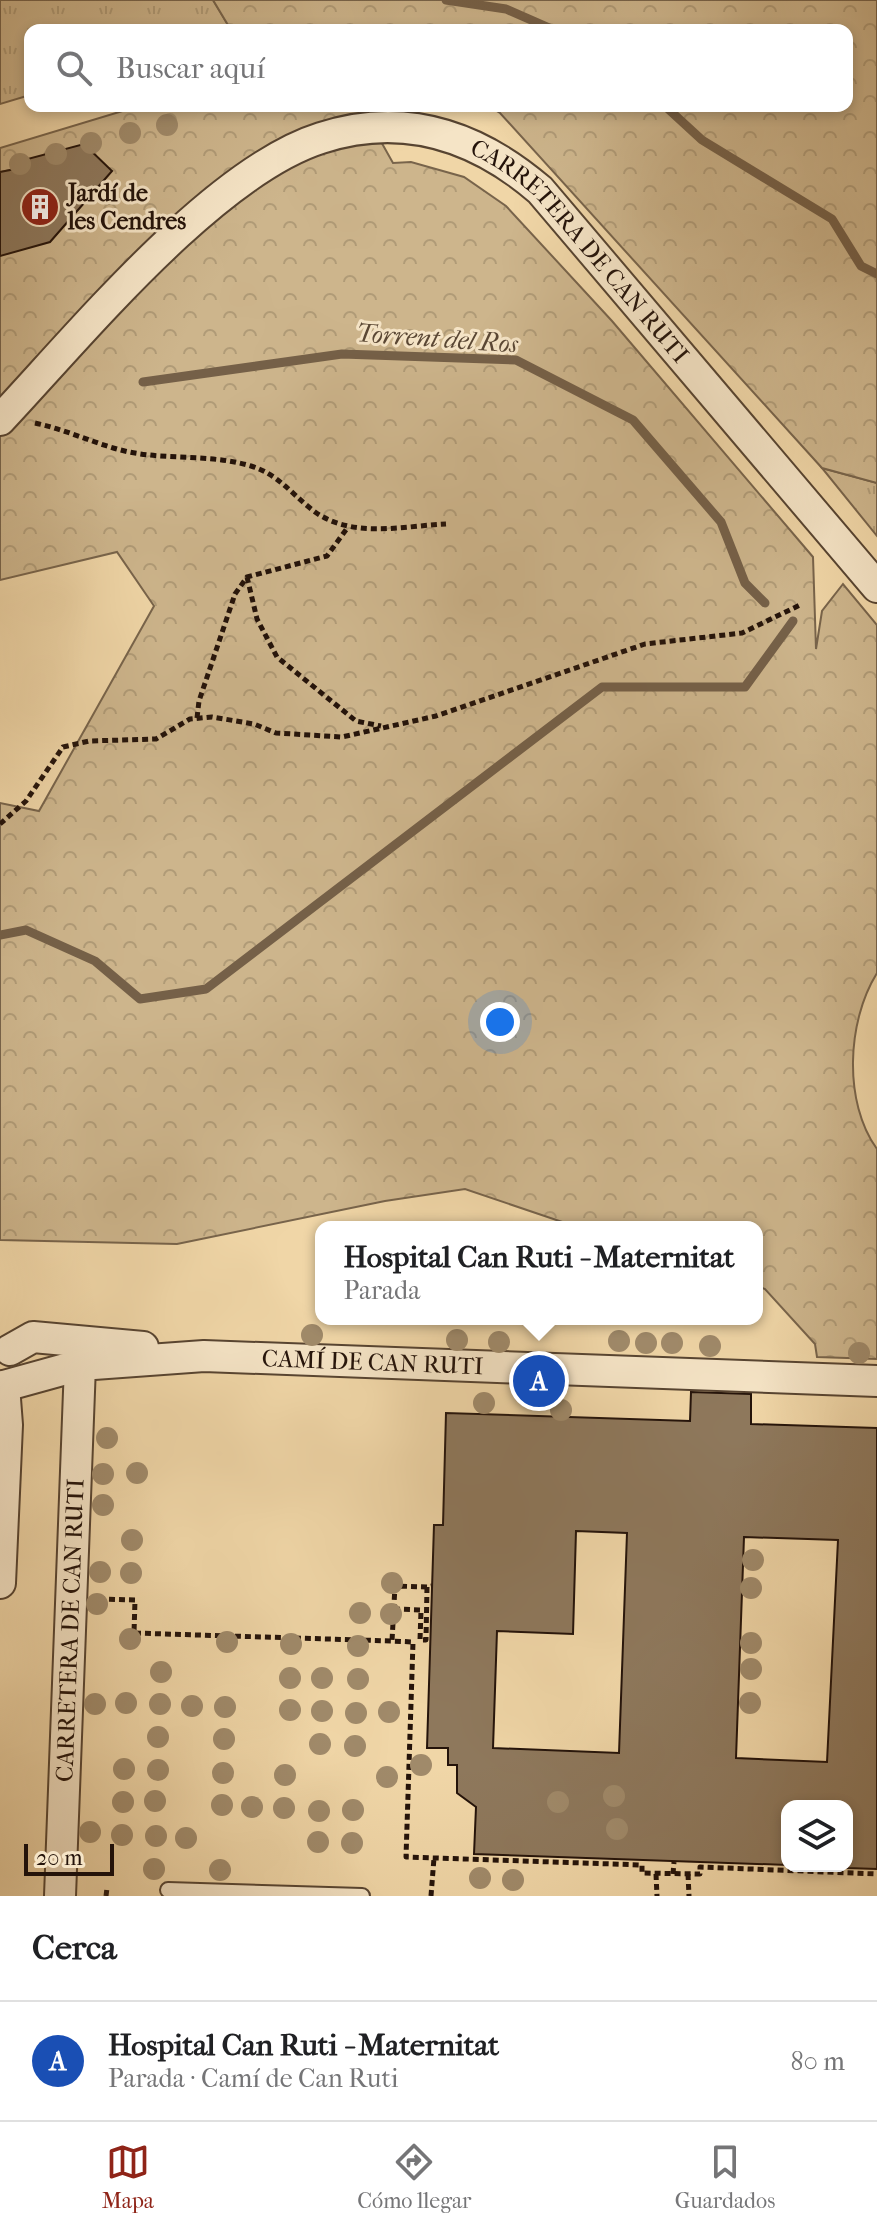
<!DOCTYPE html>
<html lang="es">
<meta charset="utf-8">
<style>
:root{--surface:#fff;--page:#f6f6f6;--text:#202124;--muted:#757577;--line:#e0e0e0;--accent:#8f2418}
body{margin:0;font-family:"IM FELL French Canon",serif;background:var(--page);color:var(--text)}
.controls{position:absolute;right:24px;bottom:24px;display:grid;overflow:hidden;border-radius:16px;box-shadow:0 4px 12px #0003}
.controls button{width:72px;height:72px;display:grid;place-items:center;padding:0;border:0;border-bottom:2px solid var(--line);background:var(--surface);color:var(--text);font:40px sans-serif}
.scale{position:absolute;left:24px;bottom:20px;width:90px;box-sizing:border-box;padding-left:8px;border:4px solid #24130a;border-top:0;font-size:22px;line-height:28px;white-space:nowrap;color:#24130a;-webkit-text-stroke:6px #f5e4c6;paint-order:stroke}
.you{position:absolute;left:500px;top:1022px;width:28px;height:28px;margin:-20px;border:6px solid #fff;border-radius:50%;background:#1a73e8;box-shadow:0 0 0 12px #1a73e833}
.badge{display:grid;place-items:center;width:52px;height:52px;border-radius:50%;background:var(--accent);color:#fff;font-size:26px;font-weight:700}
.pin{position:absolute;translate:-50% -50%;border:4px solid #fff;box-shadow:0 2px 8px #0006}
.popup{position:absolute;left:315px;top:1221px;width:448px;height:104px;box-sizing:border-box;display:grid;place-content:center;border-radius:16px;background:var(--surface);filter:drop-shadow(0 2px 6px #0005);font-size:26px;white-space:nowrap;color:var(--muted)}
.popup b{font-size:30px;color:var(--text)}
.popup::after{content:'';position:absolute;left:50%;top:100%;margin-left:-16px;border:16px solid transparent;border-top-color:var(--surface)}
.list{margin:0;padding:0;list-style:none}
h2{display:flex;justify-content:space-between;align-items:center;height:104px;margin:0;padding:0 32px;font-size:34px}
h2 small{font-size:26px;font-weight:400;color:var(--muted)}
.list li{display:grid;grid-template-columns:52px 1fr auto;gap:24px;align-items:center;box-sizing:border-box;height:120px;padding:0 32px;border-top:2px solid var(--line)}
.list b{display:block;font-size:30px;white-space:nowrap}
.list p{margin:0;font-size:26px;white-space:nowrap;color:var(--muted)}
.list em{font-size:26px;font-style:normal;color:var(--muted)}
.icon{flex:none;width:44px;height:44px;fill:none;stroke:currentColor;stroke-width:2;stroke-linecap:round;stroke-linejoin:round}
.map{position:relative;flex:none;width:877px;height:1896px;overflow:hidden}
.search{position:absolute;background:var(--surface);box-shadow:0 4px 12px #0003;left:24px;right:24px;top:24px;height:88px;display:flex;align-items:center;gap:20px;box-sizing:border-box;padding:0 28px;border-radius:16px;color:var(--muted);font-size:30px}
.sheet{height:224px;background:var(--surface)}
nav{display:flex;justify-content:space-around;align-items:center;box-sizing:border-box;height:112px;border-top:2px solid var(--line);background:var(--surface);font-size:22px;color:var(--muted)}
nav a{display:grid;justify-items:center;gap:4px}
nav .on{color:var(--accent)}
.map>svg:first-child{display:block}
.grass{fill:url(#grass-tufts);stroke:#78644b;stroke-width:2}
.forest{fill:url(#forest-crowns);stroke:#78644b;stroke-width:2}
.lines{fill:none;stroke-linecap:round;stroke-linejoin:round}
.stream{stroke:#756048;stroke-width:9}
.building{fill:#8e785c;stroke:#24130a;stroke-width:2;fill-rule:evenodd}
.service-casing{stroke:#574431;stroke-width:18}
.minor-casing{stroke:#574431;stroke-width:34}
.path{stroke:#24130a;stroke-width:5;stroke-dasharray:6 4;stroke-linecap:butt}
.service{stroke:#f5e4c6;stroke-width:14}
.minor{stroke:#f5e4c6;stroke-width:30}
.tree{fill:#a08a6a}
.labels{text-anchor:middle;stroke-width:6;stroke-linejoin:round;paint-order:stroke}
.poi-label{font-size:24px;font-weight:bold;fill:#24130a;stroke:#f5e4c6;text-anchor:start}
.street-label{font-size:24px;fill:#24130a;stroke:#f5e4c6}
.water-label{font-size:26px;font-style:italic;fill:#5a4734;stroke:#f5e4c6}
</style>
<div class="map">
<svg width="877" height="1896" viewBox="0 0 877 1896">
<defs>
<pattern id="grass-tufts" width="24" height="20" patternUnits="userSpaceOnUse" patternTransform="scale(2)"><rect width="24" height="20" fill="#cdb58c"/><path d="M3 7l-1-3M5 7V3M7 7l1-3M15 17l-1-3M17 17v-4M19 17l1-3" fill="none" stroke="#b09b77"/></pattern>
<pattern id="forest-crowns" width="20" height="18" patternUnits="userSpaceOnUse" patternTransform="scale(2)"><rect width="20" height="18" fill="#cdb58c"/><path d="M2 6a3 3 0 1 1 6 0M12 15a3 3 0 1 1 6 0" fill="none" stroke="#b09b77"/></pattern>
</defs>
<rect width="100%" height="100%" fill="#f0d6a7"/>
<filter id="stains"><feTurbulence type="fractalNoise" baseFrequency=".0025" numOctaves="4"/><feColorMatrix values="0 0 0 0 .2 0 0 0 0 .09 0 0 0 0 .02 0 0 0 .5 -.17"/></filter>
<radialGradient id="worn" r=".72"><stop offset=".6" stop-color="#630" stop-opacity="0"/><stop offset="1" stop-color="#630" stop-opacity=".3"/></radialGradient>
<g class="grass">
<path d="M0 0H213L231 30H30V95L0 104Z"/>
<path d="M822 468 877 483V536Z"/>
</g>
<g class="forest">
<path d="M213 0H877V483L822 468 500 113 488 106H847V30H231Z"/>
<path d="M139 106H361L393 163 411 162 464 177 506 206 612 321 813 557 816 649 822 611 843 584 877 625V973C847 1021 843 1102 877 1149V1359L817 1357 815 1344 765 1289 757 1286V1227H577L465 1189 385 1201 177 1244 0 1240V803L39 811 154 606 117 552 0 580V256L111 171 21 162 25 167 0 172V148Z"/>
</g>
<g class="lines">
<g class="stream">
<path d="M446 0 506 9 554 30"/>
<path d="M665 106 702 140 832 219 861 266 877 274"/>
<path d="M143 382 342 354 516 360 633 420 721 522 745 583 765 603"/>
<path d="M0 935 26 930 95 961 140 999 206 989 602 687H745L793 621"/>
</g>
</g>
<g class="building">
<path d="M84 144 112 171 50 242 0 256V172L25 167 20 161Z"/>
<path d="M691 1392 751 1394V1424L877 1428V1869L847 1868V1806H787V1865L474 1854 476 1807 457 1793V1765H448V1748H427L434 1525H443L446 1413 690 1421ZM576 1531 627 1533 619 1753 493 1748 497 1631 573 1634ZM744 1537 838 1540 827 1762 736 1758Z"/>
</g>
<g class="lines">
<g class="service-casing">
<path id="service" d="M168 1890 362 1896"/>
</g>
<g class="minor-casing">
<g id="minor">
<path id="s1" d="M0 420C79 336 213 172 321 138 404 111 477 136 540 190L877 587"/>
<path d="M10 1350 33 1337 143 1347"/>
<path id="s2" d="M4 1386 80 1365 204 1356 877 1381"/>
<path d="M0 1583 7 1425 4 1386"/>
<path id="s3" d="M60 1896 80 1365"/>
</g>
</g>
<g class="path">
<path d="M35 423C68 430 97 445 129 452 169 460 211 454 251 466 277 474 289 491 310 508 348 540 401 526 446 524"/>
<path d="M247 577 257 619 277 657 356 721 381 726"/>
<path d="M197 718 199 701 235 594 247 577 327 556 348 527"/>
<path d="M0 824 26 801 63 747 89 741 156 739 190 719 212 717 254 724 276 733 342 737 436 716 645 644 742 633 802 604"/>
<path d="M427 1587 395 1586 392 1641 413 1642 406 1857 642 1865V1873L700 1874V1867L877 1874"/>
<path d="M99 1599 135 1600 134 1633 392 1641"/>
<path d="M394 1609 421 1610 420 1640H426L427 1587 432 1586"/>
<path d="M656 1874 657 1896"/>
<path d="M673 1874 674 1862"/>
<path d="M688 1874 689 1896"/>
<path d="M106 1896 107 1888"/>
<path d="M431 1896 434 1858"/>
</g>
<use href="#service" class="service"/>
<use href="#minor" class="minor"/>
</g>
<g class="tree">
<circle cx="167" cy="125" r="11"/>
<circle cx="130" cy="133" r="11"/>
<circle cx="91" cy="143" r="11"/>
<circle cx="56" cy="154" r="11"/>
<circle cx="20" cy="164" r="11"/>
<circle cx="312" cy="1335" r="11"/>
<circle cx="457" cy="1340" r="11"/>
<circle cx="619" cy="1341" r="11"/>
<circle cx="499" cy="1342" r="11"/>
<circle cx="646" cy="1343" r="11"/>
<circle cx="672" cy="1343" r="11"/>
<circle cx="710" cy="1346" r="11"/>
<circle cx="859" cy="1353" r="11"/>
<circle cx="484" cy="1403" r="11"/>
<circle cx="561" cy="1410" r="11"/>
<circle cx="107" cy="1438" r="11"/>
<circle cx="137" cy="1473" r="11"/>
<circle cx="103" cy="1474" r="11"/>
<circle cx="103" cy="1505" r="11"/>
<circle cx="132" cy="1540" r="11"/>
<circle cx="753" cy="1560" r="11"/>
<circle cx="100" cy="1572" r="11"/>
<circle cx="131" cy="1573" r="11"/>
<circle cx="392" cy="1583" r="11"/>
<circle cx="751" cy="1588" r="11"/>
<circle cx="97" cy="1604" r="11"/>
<circle cx="360" cy="1613" r="11"/>
<circle cx="391" cy="1614" r="11"/>
<circle cx="130" cy="1639" r="11"/>
<circle cx="227" cy="1642" r="11"/>
<circle cx="751" cy="1643" r="11"/>
<circle cx="291" cy="1644" r="11"/>
<circle cx="358" cy="1646" r="11"/>
<circle cx="751" cy="1669" r="11"/>
<circle cx="161" cy="1672" r="11"/>
<circle cx="290" cy="1678" r="11"/>
<circle cx="322" cy="1678" r="11"/>
<circle cx="358" cy="1679" r="11"/>
<circle cx="126" cy="1703" r="11"/>
<circle cx="750" cy="1703" r="11"/>
<circle cx="95" cy="1704" r="11"/>
<circle cx="160" cy="1704" r="11"/>
<circle cx="192" cy="1706" r="11"/>
<circle cx="225" cy="1707" r="11"/>
<circle cx="290" cy="1710" r="11"/>
<circle cx="322" cy="1711" r="11"/>
<circle cx="389" cy="1712" r="11"/>
<circle cx="356" cy="1713" r="11"/>
<circle cx="158" cy="1737" r="11"/>
<circle cx="224" cy="1739" r="11"/>
<circle cx="320" cy="1744" r="11"/>
<circle cx="355" cy="1746" r="11"/>
<circle cx="421" cy="1765" r="11"/>
<circle cx="124" cy="1769" r="11"/>
<circle cx="158" cy="1770" r="11"/>
<circle cx="223" cy="1773" r="11"/>
<circle cx="285" cy="1775" r="11"/>
<circle cx="387" cy="1777" r="11"/>
<circle cx="614" cy="1796" r="11"/>
<circle cx="155" cy="1801" r="11"/>
<circle cx="123" cy="1802" r="11"/>
<circle cx="558" cy="1802" r="11"/>
<circle cx="222" cy="1805" r="11"/>
<circle cx="252" cy="1807" r="11"/>
<circle cx="284" cy="1808" r="11"/>
<circle cx="353" cy="1810" r="11"/>
<circle cx="319" cy="1811" r="11"/>
<circle cx="617" cy="1829" r="11"/>
<circle cx="90" cy="1832" r="11"/>
<circle cx="122" cy="1835" r="11"/>
<circle cx="156" cy="1836" r="11"/>
<circle cx="186" cy="1838" r="11"/>
<circle cx="318" cy="1842" r="11"/>
<circle cx="352" cy="1843" r="11"/>
<circle cx="154" cy="1869" r="11"/>
<circle cx="220" cy="1870" r="11"/>
<circle cx="480" cy="1878" r="11"/>
<circle cx="513" cy="1880" r="11"/>
</g>
<defs>
<g id="building-disc" transform="scale(2)"><circle r="9.5" fill="#8f2418" stroke="#f5e4c6"/><path d="M-4-6H4V6H1V3H-1V6H-4ZM-2.5-4.3h1.7v1.8h-1.7ZM.8-4.3h1.7v1.8H.8ZM-2.5-1h1.7V.8h-1.7ZM.8-1h1.7V.8H.8Z" fill="#fff"/></g>
</defs>
<g fill-rule="evenodd">
<use href="#building-disc" x="40" y="207"/>
</g>
<g class="labels">
<g class="poi-label">
<text x="68" y="201">Jardí de<tspan x="68" dy="28">les Cendres</tspan></text>
</g>
<g class="street-label">
<text dy="8" stroke="none"><textPath href="#s1" startOffset="738">CARRETERA DE CAN RUTI</textPath></text>
<text dy="8" stroke="none"><textPath href="#s2" startOffset="372">CAMÍ DE CAN RUTI</textPath></text>
<text dy="8" stroke="none"><textPath href="#s3" startOffset="266">CARRETERA DE CAN RUTI</textPath></text>
</g>
<g class="water-label">
<text transform="translate(437 338) rotate(4)" y="9">Torrent del Ros</text>
</g>
</g>
<rect width="100%" height="100%" filter="url(#stains)"/>
<rect width="100%" height="100%" fill="url(#worn)"/>
</svg>
<div class="controls">
<button><svg class="icon" aria-label="layers" viewBox="0 0 24 24"><path d="M12 4l9 5-9 5-9-5zM3 14l9 5 9-5"/></svg></button>
</div>
<div class="scale">20 m</div>
<div class="you"></div>
<div class="pin badge" style="left:539px;top:1381px;background:#1a4fb4">A</div>
<div class="popup"><b>Hospital Can Ruti - Maternitat</b>Parada</div>
<div class="search"><svg class="icon" aria-label="search" viewBox="0 0 24 24"><circle cx="10" cy="10" r="6"/><path d="M15 15l6 6"/></svg>Buscar aquí</div>
</div>
<section class="sheet">
<h2>Cerca<small></small></h2>
<ul class="list">
<li><span class="badge" style="background:#1a4fb4">A</span><div><b>Hospital Can Ruti - Maternitat</b><p>Parada · Camí de Can Ruti</p></div><em>80 m</em></li>
</ul>
</section>
<nav>
<a class="on"><svg class="icon" aria-label="map" viewBox="0 0 24 24"><path d="M3 6l6-2 6 2 6-2v14l-6 2-6-2-6 2zM9 4v14M15 6v14"/></svg>Mapa</a>
<a><svg class="icon" aria-label="directions" viewBox="0 0 24 24"><path d="M12 3l9 9-9 9-9-9zM9 14v-3h6M13 9l2 2-2 2"/></svg>Cómo llegar</a>
<a><svg class="icon" aria-label="saved" viewBox="0 0 24 24"><path d="M7 4h10v16l-5-4-5 4z"/></svg>Guardados</a>
</nav>
